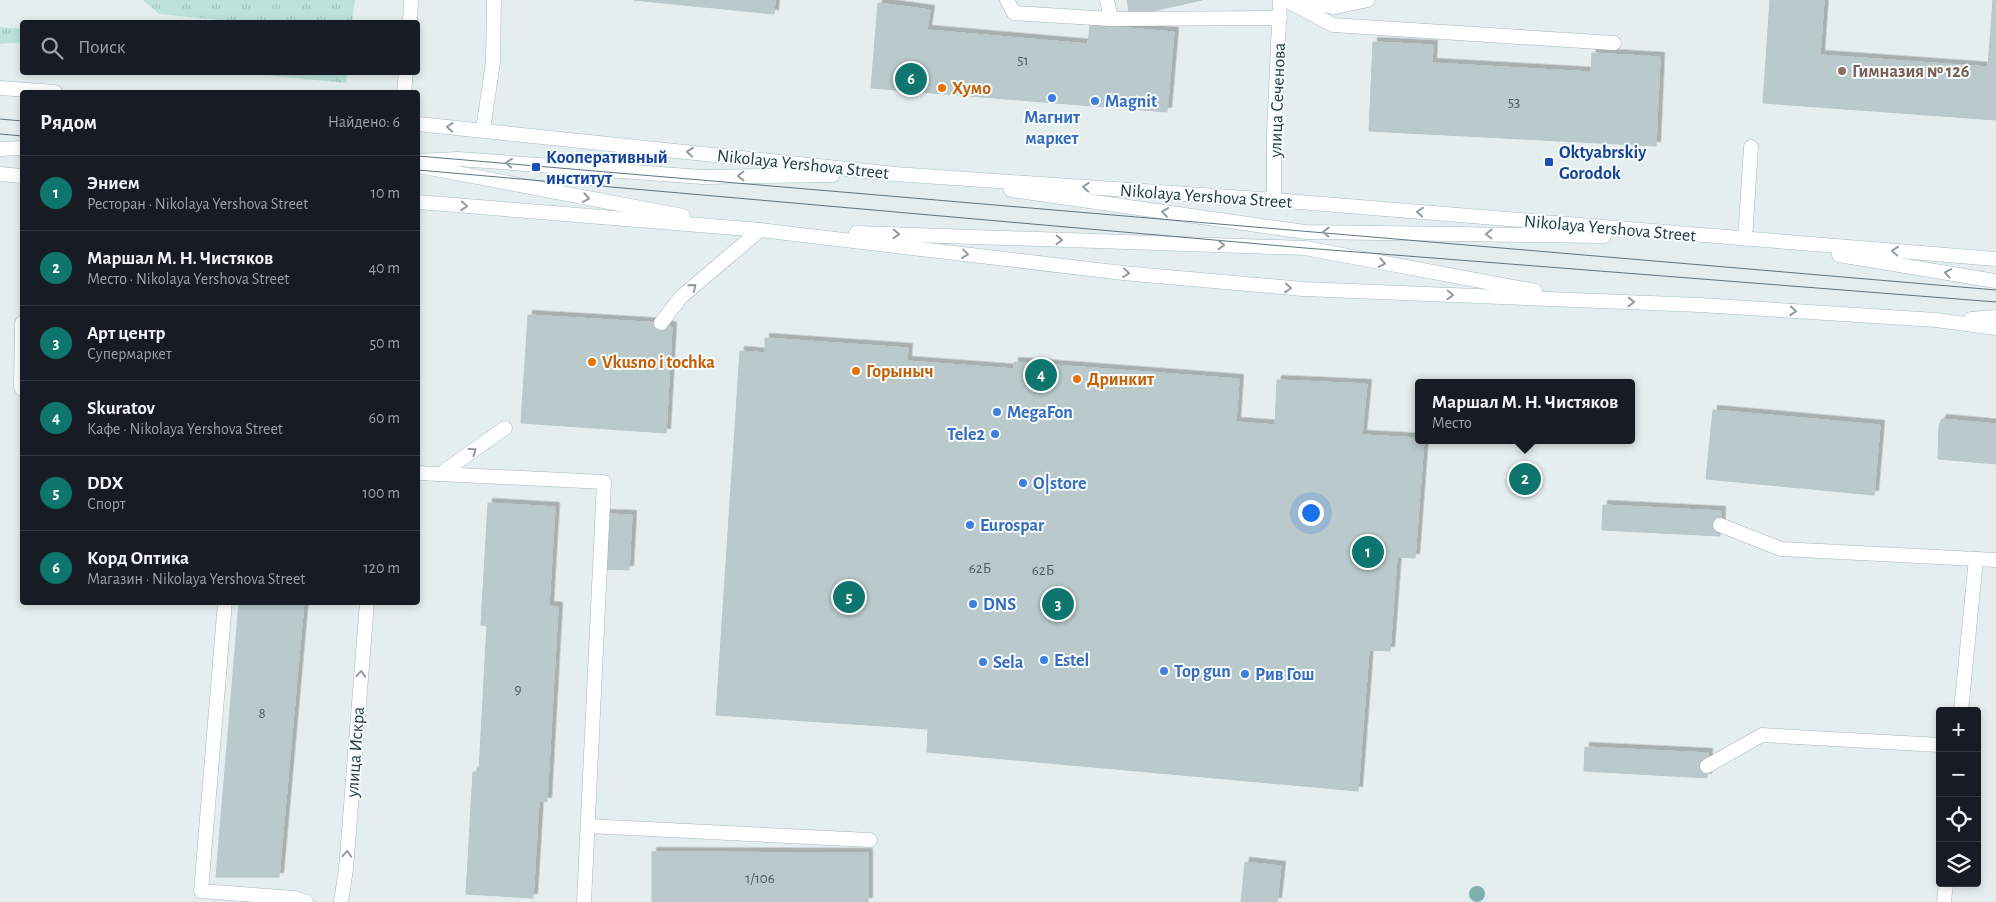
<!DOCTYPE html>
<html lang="ru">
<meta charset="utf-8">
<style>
:root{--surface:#171b24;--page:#242831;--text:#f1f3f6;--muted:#9ea1a6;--line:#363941;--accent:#0f766e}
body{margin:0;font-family:"Alegreya Sans",sans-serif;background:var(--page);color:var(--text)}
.controls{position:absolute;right:15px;bottom:15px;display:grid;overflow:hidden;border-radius:5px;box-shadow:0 2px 8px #0003}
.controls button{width:45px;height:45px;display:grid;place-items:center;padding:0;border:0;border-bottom:1px solid var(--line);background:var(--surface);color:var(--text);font:25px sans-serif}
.you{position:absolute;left:1310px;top:512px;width:18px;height:18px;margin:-12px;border:4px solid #fff;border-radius:50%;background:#1a73e8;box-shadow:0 0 0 8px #1a73e833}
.badge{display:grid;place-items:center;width:32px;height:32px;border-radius:50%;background:var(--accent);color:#fff;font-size:16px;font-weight:700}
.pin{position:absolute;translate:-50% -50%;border:2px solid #fff;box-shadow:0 1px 5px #0006}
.popup{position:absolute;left:1415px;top:379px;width:220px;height:65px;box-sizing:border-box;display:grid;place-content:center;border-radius:5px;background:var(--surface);filter:drop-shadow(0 1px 4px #0005);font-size:16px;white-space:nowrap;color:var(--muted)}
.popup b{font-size:19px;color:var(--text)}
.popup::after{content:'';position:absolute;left:50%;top:100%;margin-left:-10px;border:10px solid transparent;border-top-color:var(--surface)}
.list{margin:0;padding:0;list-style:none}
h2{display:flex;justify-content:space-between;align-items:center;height:65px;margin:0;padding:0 20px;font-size:21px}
h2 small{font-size:16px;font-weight:400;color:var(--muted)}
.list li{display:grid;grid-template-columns:32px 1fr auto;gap:15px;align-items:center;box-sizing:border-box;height:75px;padding:0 20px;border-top:1px solid var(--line)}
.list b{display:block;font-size:19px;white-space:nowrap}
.list p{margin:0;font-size:16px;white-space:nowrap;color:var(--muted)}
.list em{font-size:16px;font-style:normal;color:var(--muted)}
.icon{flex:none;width:28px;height:28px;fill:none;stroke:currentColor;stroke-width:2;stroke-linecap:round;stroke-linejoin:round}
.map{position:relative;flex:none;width:1996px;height:902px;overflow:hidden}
.search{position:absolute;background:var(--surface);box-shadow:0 2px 8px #0003;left:20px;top:20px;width:400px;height:55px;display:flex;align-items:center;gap:12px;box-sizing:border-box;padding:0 18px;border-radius:5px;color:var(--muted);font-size:19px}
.panel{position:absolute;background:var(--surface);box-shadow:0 2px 8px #0003;left:20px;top:90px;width:400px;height:515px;border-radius:5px}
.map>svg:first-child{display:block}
.grass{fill:url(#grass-tufts)}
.building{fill:#bac9cb;stroke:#b7c7ca;filter:url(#shadow)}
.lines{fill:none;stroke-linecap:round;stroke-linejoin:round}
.service-casing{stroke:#a7b4b8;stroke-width:15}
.minor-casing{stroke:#a7b4b8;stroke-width:15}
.secondary-casing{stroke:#a5b9bf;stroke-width:15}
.service{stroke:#fff;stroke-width:14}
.minor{stroke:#fff;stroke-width:14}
.secondary{stroke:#fff;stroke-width:14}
.tram{stroke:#5d747f;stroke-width:1}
.tree{fill:#7db1b0}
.oneway{stroke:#909ca2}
.education-dot{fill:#8d6e63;stroke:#f6fbfb;stroke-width:2}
.food-dot{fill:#e8710a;stroke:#f6fbfb;stroke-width:2}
.shop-dot{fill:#3f7fe0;stroke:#f6fbfb;stroke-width:2}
.transit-dot{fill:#1a4fb4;stroke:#f6fbfb;stroke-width:2}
.labels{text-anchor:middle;stroke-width:4;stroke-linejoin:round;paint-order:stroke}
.number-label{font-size:15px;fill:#485d66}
.education-label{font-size:18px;font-weight:bold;fill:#785e54;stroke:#f6fbfb;text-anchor:start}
.food-label{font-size:18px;font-weight:bold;fill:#c56008;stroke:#f6fbfb;text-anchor:start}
.street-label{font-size:18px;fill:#223944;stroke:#f6fbfb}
.shop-label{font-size:18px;font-weight:bold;fill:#366cbe;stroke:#f6fbfb;text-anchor:start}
.transit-label{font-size:18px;font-weight:bold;fill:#164399;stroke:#f6fbfb;text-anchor:start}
</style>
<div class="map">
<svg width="1996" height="902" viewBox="0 0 1996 902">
<defs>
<pattern id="grass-tufts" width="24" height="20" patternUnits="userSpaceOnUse" patternTransform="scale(1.25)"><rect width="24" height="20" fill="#bce2dc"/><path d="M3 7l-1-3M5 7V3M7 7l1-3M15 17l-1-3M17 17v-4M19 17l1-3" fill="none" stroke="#a1c3be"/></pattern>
<filter id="shadow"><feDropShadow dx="4.5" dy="-4.5" stdDeviation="0" flood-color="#0004"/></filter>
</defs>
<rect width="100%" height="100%" fill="#e5eeef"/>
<g class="grass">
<path d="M143 0H355L352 22H239L159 14Z"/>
<path d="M0 27 22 29V42L0 44Z"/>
<path d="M262 73H347L346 83 273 76Z"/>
</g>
<g class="building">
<path d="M633 0H775L774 14Z"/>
<path d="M1127 0H1202L1130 16Z"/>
<path d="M1770 0H1824L1820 55 1988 67 1993 0H1996V120L1763 103Z"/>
<path d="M878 3 930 10 927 30 1088 44 1090 25 1174 32 1167 112 871 88Z"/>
<path d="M1373 42 1433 45 1432 63 1591 72 1592 53 1660 57 1656 146 1369 131Z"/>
<path d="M528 315 661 323 672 327 666 433 521 423Z"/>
<path d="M765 338 908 348 907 361 1014 369V362L1239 379 1236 422 1275 425 1277 380 1367 384 1362 435 1419 438V440H1424L1415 558 1397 557 1390 651 1369 650 1358 791 927 752 928 729 716 715 740 351 765 353Z"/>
<path d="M1713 410 1880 425 1874 495 1706 479Z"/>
<path d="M1942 419 1996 424V464L1938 459 1939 425Z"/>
<path d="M488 503 555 507 549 606 558 607 547 802 539 801 533 898 466 894 473 772H479L486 641 487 626 481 625Z"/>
<path d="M1603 505 1721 511 1720 536 1602 530Z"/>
<path d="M605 514 632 515 629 570 603 569Z"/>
<path d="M239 602H304L279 877H216Z"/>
<path d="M1585 747 1708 753 1707 778 1584 771Z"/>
<path d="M652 852 868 853V902H652Z"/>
<path d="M1245 862 1281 866 1277 902H1241Z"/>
</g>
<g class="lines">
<g class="service-casing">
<g id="service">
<path d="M1007 0 1014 13 1111 19 1280 18"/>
<path d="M1107 0 1111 19"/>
<path d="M1286 0 1333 25 1614 43"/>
<path d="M1297 0 1335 7 1368 0"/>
<path d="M483 130 493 62 494 0"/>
<path d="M1745 239 1751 147"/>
<path d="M22 323 21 386 22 389"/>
<path d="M661 323 681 297 760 230"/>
<path d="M418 473 604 482 584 902"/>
<path d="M440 474 505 428"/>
<path d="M1720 525 1781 549 1996 560"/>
<path d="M225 602 201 891 294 898 306 902"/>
<path d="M1961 711 1976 559"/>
<path d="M1707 766 1762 735 1940 745"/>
<path d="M588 826 870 840"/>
<path d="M1944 902 1946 883"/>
</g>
</g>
<g class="minor-casing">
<g id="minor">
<path d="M410 22 411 0"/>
<path d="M404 92 406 72"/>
<path d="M1274 200V133L1280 0"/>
<path d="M341 902 346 869 367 602"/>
</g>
</g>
<g class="secondary-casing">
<g id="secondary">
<path d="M0 88 55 92"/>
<path d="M418 124 895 174 1274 200 1996 259"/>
<path d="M0 149 22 148"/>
<path d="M418 161 458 159 702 177 833 175"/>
<path d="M419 166 683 216"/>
<path d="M0 174 22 176"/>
<path d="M1011 190 1305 232 1604 236"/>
<path d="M418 202 760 230 1123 273 1303 289 1700 305 1936 320 1996 328"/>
<path d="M856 233 1305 248 1535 291"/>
<path d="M1839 255 1996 281"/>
<path d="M1971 319 1996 317"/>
</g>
</g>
<use href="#service" class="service"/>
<use href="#minor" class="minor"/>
<use href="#secondary" class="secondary"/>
<g class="tram">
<path d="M0 119 22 121"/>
<path d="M0 134 22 136"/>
<path d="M418 156 1996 290"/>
<path d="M418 170 1305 248 1996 302"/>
</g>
</g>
<circle class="tree" cx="1477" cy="894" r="8"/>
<defs><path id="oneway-chevron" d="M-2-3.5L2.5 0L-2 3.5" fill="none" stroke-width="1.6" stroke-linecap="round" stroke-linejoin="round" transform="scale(1.25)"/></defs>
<g class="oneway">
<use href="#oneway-chevron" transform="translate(450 127) rotate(-176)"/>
<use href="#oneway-chevron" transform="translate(690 152) rotate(-174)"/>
<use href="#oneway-chevron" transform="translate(509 163) rotate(-176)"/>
<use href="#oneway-chevron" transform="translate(741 176) rotate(179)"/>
<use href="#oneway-chevron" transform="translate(1086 187) rotate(-176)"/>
<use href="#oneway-chevron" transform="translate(586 198) rotate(10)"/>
<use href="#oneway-chevron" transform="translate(464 206) rotate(4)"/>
<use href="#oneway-chevron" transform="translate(1165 212) rotate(-172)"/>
<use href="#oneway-chevron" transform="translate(1420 212) rotate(-175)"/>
<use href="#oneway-chevron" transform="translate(1326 232) rotate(-179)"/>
<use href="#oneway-chevron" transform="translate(896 234) rotate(2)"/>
<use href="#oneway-chevron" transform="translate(1489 234) rotate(-179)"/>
<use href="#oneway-chevron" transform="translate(1059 240) rotate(2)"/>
<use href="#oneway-chevron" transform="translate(1221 245) rotate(2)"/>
<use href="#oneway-chevron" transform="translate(1895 251) rotate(-175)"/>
<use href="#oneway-chevron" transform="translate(965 254) rotate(7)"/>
<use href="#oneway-chevron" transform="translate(1382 263) rotate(11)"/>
<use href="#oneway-chevron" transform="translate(1126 273) rotate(6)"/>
<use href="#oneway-chevron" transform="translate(1948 273) rotate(-170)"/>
<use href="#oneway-chevron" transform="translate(693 287) rotate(-40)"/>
<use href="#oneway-chevron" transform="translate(1288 288) rotate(5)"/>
<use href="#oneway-chevron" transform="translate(1450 295) rotate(2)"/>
<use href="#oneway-chevron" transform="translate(1631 302) rotate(2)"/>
<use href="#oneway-chevron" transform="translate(1793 311) rotate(4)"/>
<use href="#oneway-chevron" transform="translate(473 451) rotate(-36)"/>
<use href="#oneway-chevron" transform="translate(361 674) rotate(-86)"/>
<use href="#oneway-chevron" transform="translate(347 854) rotate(-86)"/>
</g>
<circle class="education-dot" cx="1842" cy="71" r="5"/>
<g class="food-dot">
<circle cx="942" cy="88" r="5"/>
<circle cx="592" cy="362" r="5"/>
<circle cx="856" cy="371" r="5"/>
<circle cx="1077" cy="379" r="5"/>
</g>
<g class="shop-dot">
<circle cx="1052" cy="98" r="5"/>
<circle cx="1095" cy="101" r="5"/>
<circle cx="997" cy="412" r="5"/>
<circle cx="995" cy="434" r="5"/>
<circle cx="1023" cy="483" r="5"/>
<circle cx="970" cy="525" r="5"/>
<circle cx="973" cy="604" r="5"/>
<circle cx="1044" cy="660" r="5"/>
<circle cx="983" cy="662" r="5"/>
<circle cx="1164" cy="671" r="5"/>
<circle cx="1245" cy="674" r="5"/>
</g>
<g class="transit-dot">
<rect x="1544" y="157" width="10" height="10" rx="2.5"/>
<rect x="531" y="162" width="10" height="10" rx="2.5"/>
</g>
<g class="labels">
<g class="number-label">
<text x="1023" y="65">51</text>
<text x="1514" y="107">53</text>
<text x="980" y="573">62Б</text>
<text x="1043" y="575">62Б</text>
<text x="518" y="694">9</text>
<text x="262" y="718">8</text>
<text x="760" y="883">1/106</text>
</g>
<g class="education-label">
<text x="1852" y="77">Гимназия № 126</text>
</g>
<g class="food-label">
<text x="952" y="94">Хумо</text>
<text x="602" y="368">Vkusno i tochka</text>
<text x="866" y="377">Горыныч</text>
<text x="1087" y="385">Дринкит</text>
</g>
<g class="street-label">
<text transform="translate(1277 100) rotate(-88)" y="6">улица Сеченова</text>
<text transform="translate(803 164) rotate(6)" y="6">Nikolaya Yershova Street</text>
<text transform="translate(1206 196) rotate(4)" y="6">Nikolaya Yershova Street</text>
<text transform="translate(1610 228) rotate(5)" y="6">Nikolaya Yershova Street</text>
<text transform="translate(355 752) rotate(-86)" y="6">улица Искра</text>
</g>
<g class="shop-label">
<text x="1105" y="107">Magnit</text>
<text x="1052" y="123" text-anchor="middle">Магнит<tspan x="1052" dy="21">маркет</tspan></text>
<text x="1007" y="418">MegaFon</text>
<text x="985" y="440" text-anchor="end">Tele2</text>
<text x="1033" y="489">O|store</text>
<text x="980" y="531">Eurospar</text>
<text x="983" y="610">DNS</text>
<text x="1054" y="666">Estel</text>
<text x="993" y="668">Sela</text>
<text x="1174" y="677">Top gun</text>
<text x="1255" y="680">Рив Гош</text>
</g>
<g class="transit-label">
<text x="1559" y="158">Oktyabrskiy<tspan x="1559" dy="21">Gorodok</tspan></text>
<text x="546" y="163">Кооперативный<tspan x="546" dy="21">институт</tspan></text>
</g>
</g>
</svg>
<div class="controls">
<button>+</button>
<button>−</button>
<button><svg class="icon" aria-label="locate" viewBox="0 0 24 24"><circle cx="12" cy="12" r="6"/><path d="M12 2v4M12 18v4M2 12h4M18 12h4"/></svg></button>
<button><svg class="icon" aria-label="layers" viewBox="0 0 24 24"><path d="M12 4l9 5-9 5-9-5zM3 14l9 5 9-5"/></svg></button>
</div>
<div class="you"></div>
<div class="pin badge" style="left:1368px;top:552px">1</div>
<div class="pin badge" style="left:1525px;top:479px">2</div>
<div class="popup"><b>Маршал М. Н. Чистяков</b>Место</div>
<div class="pin badge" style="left:1058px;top:604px">3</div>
<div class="pin badge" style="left:1041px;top:375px">4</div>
<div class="pin badge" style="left:849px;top:597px">5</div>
<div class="pin badge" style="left:911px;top:79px">6</div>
<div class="search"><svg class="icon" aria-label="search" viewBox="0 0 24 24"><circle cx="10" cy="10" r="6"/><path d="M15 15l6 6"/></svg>Поиск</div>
<section class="panel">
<h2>Рядом<small>Найдено: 6</small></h2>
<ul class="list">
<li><span class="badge">1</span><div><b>Энием</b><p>Ресторан · Nikolaya Yershova Street</p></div><em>10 m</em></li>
<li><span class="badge">2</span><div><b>Маршал М. Н. Чистяков</b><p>Место · Nikolaya Yershova Street</p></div><em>40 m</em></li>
<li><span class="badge">3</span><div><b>Арт центр</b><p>Супермаркет</p></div><em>50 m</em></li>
<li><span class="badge">4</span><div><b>Skuratov</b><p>Кафе · Nikolaya Yershova Street</p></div><em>60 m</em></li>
<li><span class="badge">5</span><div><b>DDX</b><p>Спорт</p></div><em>100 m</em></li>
<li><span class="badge">6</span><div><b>Корд Оптика</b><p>Магазин · Nikolaya Yershova Street</p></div><em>120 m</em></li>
</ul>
</section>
</div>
